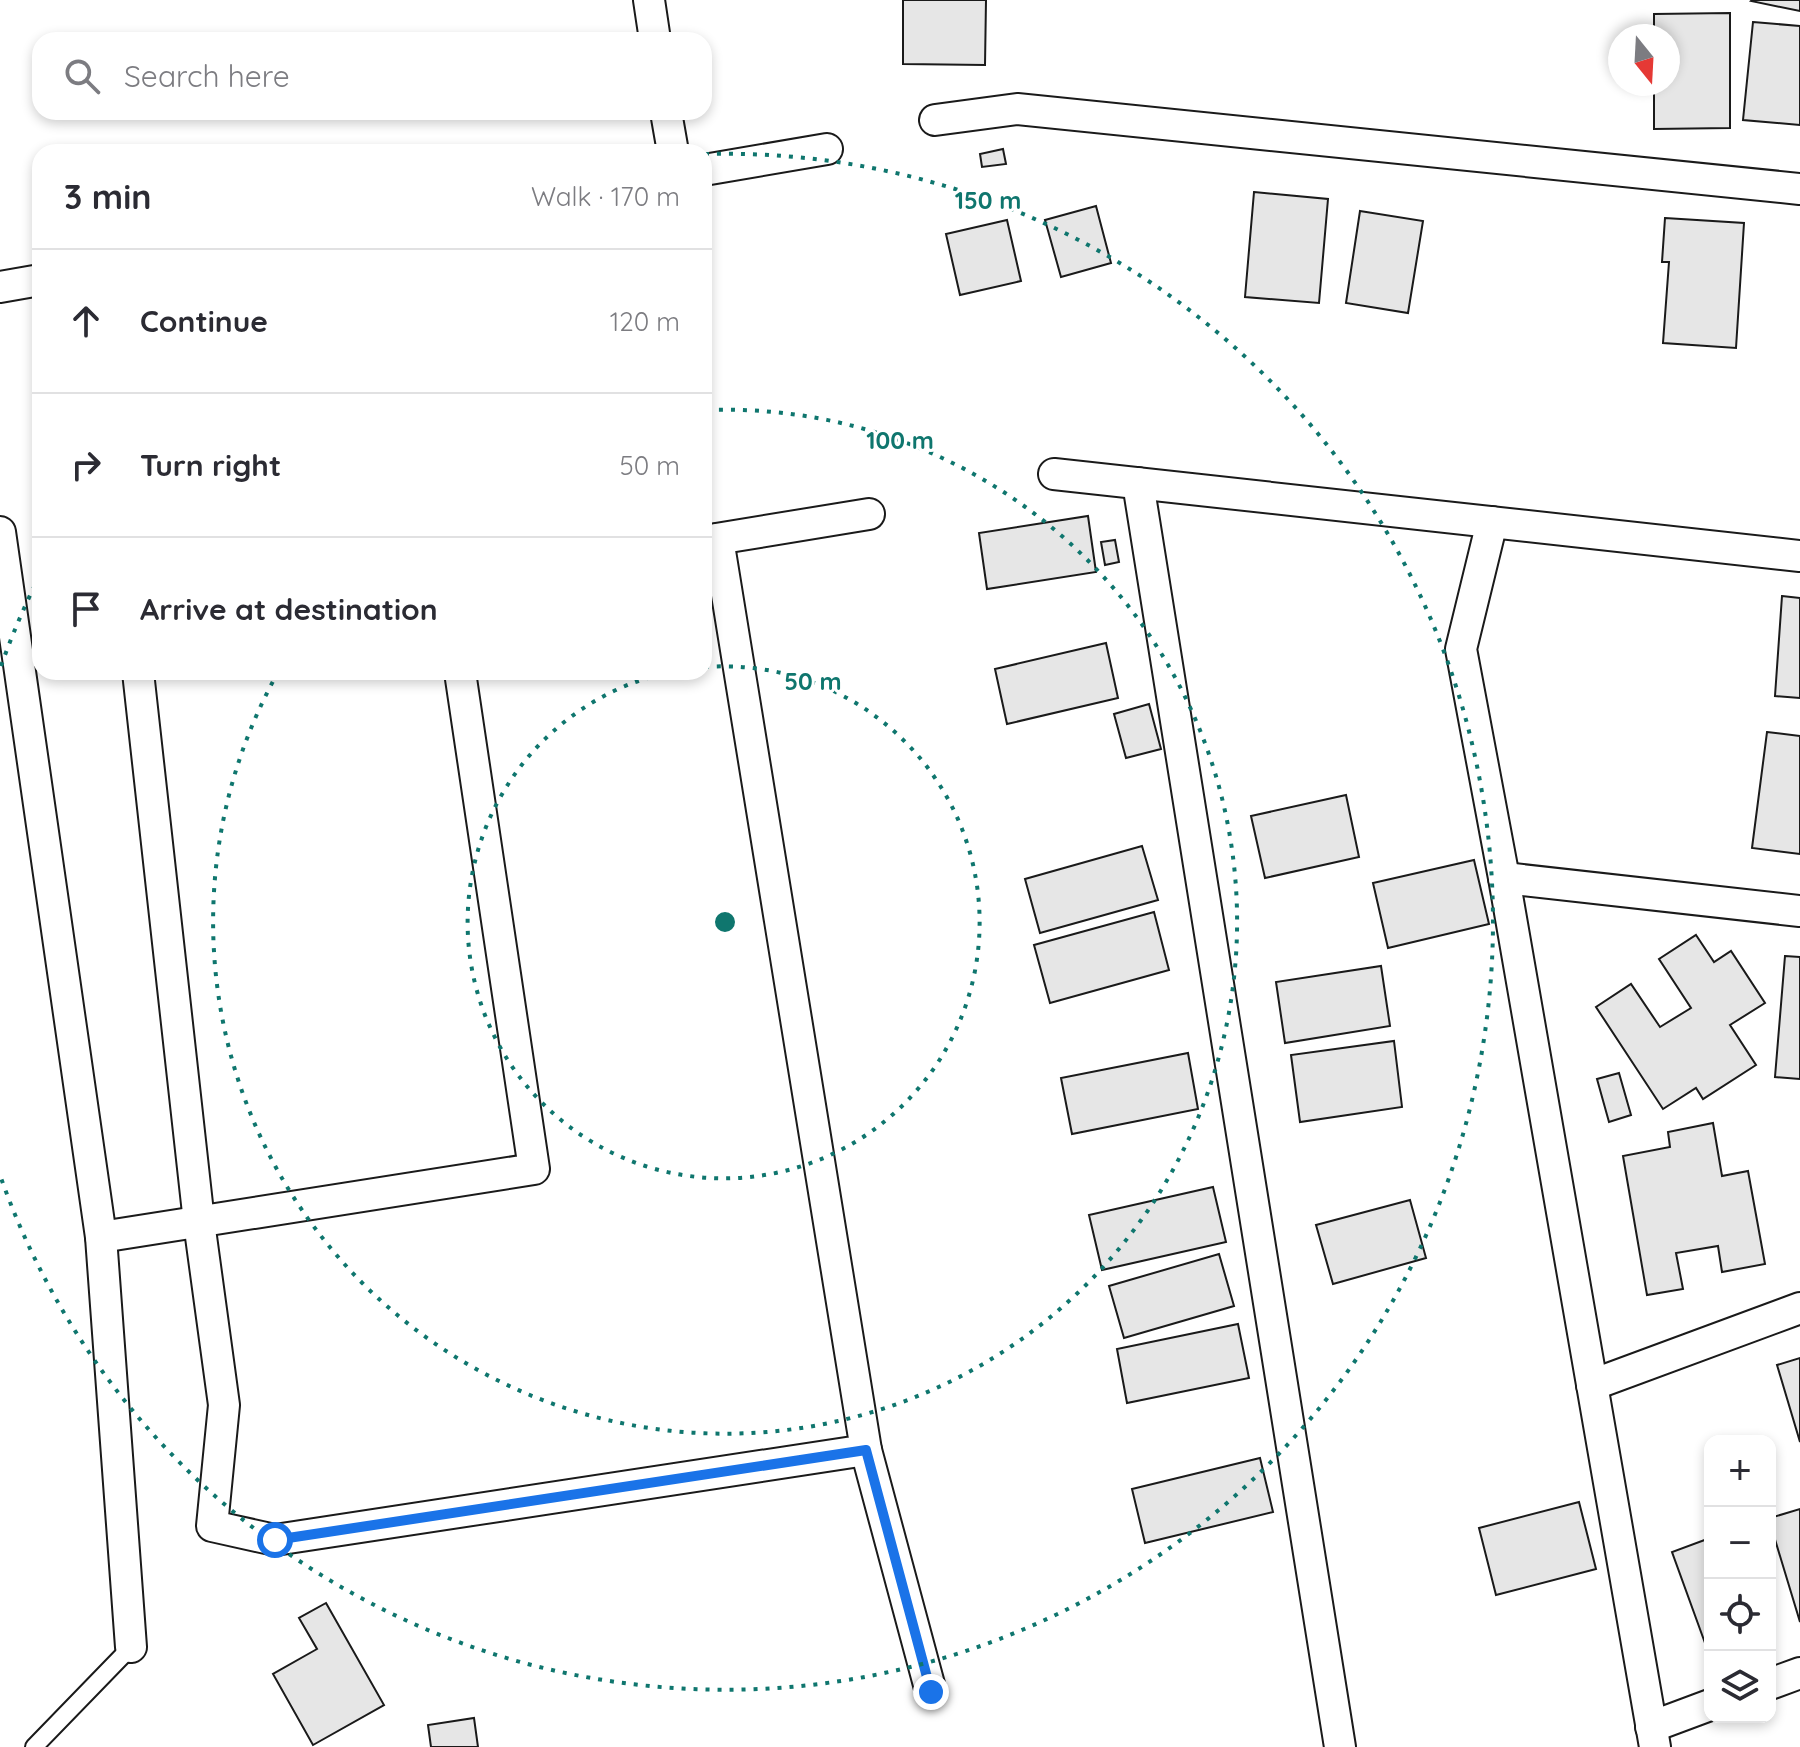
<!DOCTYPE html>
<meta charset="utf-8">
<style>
:root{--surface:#fff;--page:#f2f2f3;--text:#2b2b33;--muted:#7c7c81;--line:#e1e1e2}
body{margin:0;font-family:Quicksand,sans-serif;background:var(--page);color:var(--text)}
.controls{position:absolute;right:24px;bottom:24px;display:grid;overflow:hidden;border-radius:16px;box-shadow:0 4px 12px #0003}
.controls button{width:72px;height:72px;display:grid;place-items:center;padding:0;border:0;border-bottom:2px solid var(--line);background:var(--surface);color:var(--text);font:40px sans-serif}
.compass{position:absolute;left:1608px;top:24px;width:72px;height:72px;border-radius:50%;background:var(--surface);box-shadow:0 4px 12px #0003;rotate:162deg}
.stop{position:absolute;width:24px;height:24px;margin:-18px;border:6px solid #1a73e8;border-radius:50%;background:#fff}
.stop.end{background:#1a73e8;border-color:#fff;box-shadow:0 2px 8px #0008}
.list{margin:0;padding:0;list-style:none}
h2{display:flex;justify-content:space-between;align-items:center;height:104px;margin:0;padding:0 32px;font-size:34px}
h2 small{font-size:26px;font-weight:400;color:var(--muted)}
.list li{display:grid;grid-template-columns:52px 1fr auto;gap:24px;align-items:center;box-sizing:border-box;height:144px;padding:0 32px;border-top:2px solid var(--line)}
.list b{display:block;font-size:30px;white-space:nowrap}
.list em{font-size:26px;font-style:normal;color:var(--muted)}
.icon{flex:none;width:44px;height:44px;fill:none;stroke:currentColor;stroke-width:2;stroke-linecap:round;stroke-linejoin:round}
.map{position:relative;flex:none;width:1800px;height:1747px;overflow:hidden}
.search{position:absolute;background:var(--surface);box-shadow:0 4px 12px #0003;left:32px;top:32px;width:680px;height:88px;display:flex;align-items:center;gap:20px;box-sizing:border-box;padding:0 28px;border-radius:24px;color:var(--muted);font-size:30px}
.panel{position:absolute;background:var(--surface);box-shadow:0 4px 12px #0003;left:32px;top:144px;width:680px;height:536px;border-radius:24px}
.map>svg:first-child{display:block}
.building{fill:#e6e6e6;stroke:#1a1a1a;stroke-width:2}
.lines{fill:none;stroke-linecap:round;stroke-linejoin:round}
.lane-casing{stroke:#1a1a1a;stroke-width:20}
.street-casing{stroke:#1a1a1a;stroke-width:34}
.lane{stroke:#fff;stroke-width:16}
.street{stroke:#fff;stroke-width:30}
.route{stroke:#1a73e8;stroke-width:10}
.ring{fill:none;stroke:#0f766e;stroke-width:4;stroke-dasharray:4 8}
.centre{fill:#0f766e;stroke:#fff;stroke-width:4}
.ring-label{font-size:24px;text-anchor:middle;font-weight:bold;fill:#0f766e;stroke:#fff;stroke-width:6;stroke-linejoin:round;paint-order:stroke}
</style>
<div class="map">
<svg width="1800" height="1747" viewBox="0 0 1800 1747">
<rect width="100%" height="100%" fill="#fff"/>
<g class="building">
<path d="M903 0H986L985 65 903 64Z"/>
<path d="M1752 0H1800V11L1751 1Z"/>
<path d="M1730 13V128L1654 129V84H1668V36H1654V14Z"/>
<path d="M1753 22 1800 26V125L1743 120Z"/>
<path d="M1003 149 1006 164 982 167 980 154Z"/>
<path d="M1254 192 1328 199 1319 303 1245 297Z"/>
<path d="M1096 206 1111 263 1061 277 1045 220Z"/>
<path d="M1360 211 1423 221 1408 313 1346 303Z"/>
<path d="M1665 218 1744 223 1736 348 1663 343 1669 262H1662Z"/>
<path d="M1007 220 1021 281 960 295 946 234Z"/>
<path d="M1088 516 1096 572 987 589 979 533Z"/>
<path d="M1115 540 1119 562 1105 565 1101 542Z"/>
<path d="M1782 596 1800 598V698L1775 696Z"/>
<path d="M1106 643 1118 698 1007 724 995 669Z"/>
<path d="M1149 704 1161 749 1126 758 1114 714Z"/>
<path d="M1767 732 1800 736V854L1752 848Z"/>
<path d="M1346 795 1359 857 1265 878 1251 816Z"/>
<path d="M1142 846 1158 900 1040 933 1025 879Z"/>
<path d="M1474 860 1489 924 1388 948 1373 883Z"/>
<path d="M1154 912 1169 970 1050 1003 1034 945Z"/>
<path d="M1696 935 1714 962 1731 951 1765 1003 1730 1025 1756 1065 1703 1099 1696 1088 1663 1109 1596 1007 1631 984 1660 1027 1691 1008 1659 959Z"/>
<path d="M1785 956 1800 957V1079L1775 1077Z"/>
<path d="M1381 966 1390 1026 1285 1043 1276 982Z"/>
<path d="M1394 1041 1402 1107 1300 1122 1291 1055Z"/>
<path d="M1188 1053 1198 1109 1072 1134 1061 1078Z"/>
<path d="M1619 1073 1631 1115 1609 1122 1597 1079Z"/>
<path d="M1713 1123 1722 1176 1748 1171 1765 1264 1722 1272 1718 1246 1676 1253 1683 1289 1647 1295 1623 1156 1670 1147 1668 1132Z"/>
<path d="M1213 1187 1226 1242 1102 1270 1089 1215Z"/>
<path d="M1410 1200 1426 1258 1333 1284 1316 1225Z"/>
<path d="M1219 1254 1234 1306 1124 1338 1109 1286Z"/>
<path d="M1238 1324 1249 1378 1127 1403 1117 1349Z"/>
<path d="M1800 1358V1442L1777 1365Z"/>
<path d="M1260 1458 1273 1512 1145 1543 1132 1489Z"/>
<path d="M1579 1502 1596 1569 1496 1595 1479 1528Z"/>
<path d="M1800 1509V1622L1770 1523V1518Z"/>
<path d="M1710 1538V1653L1709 1654 1672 1552Z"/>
<path d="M326 1603 384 1705 313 1745 273 1674 317 1649 299 1618Z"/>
<path d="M474 1718 478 1747H431L428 1725Z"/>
</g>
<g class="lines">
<g class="lane-casing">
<path id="lane" d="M34 1747 131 1647"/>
</g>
<g class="street-casing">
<g id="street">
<path d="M649 0 655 40"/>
<path d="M666 112 673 152"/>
<path d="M935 120 1017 109 1800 189"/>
<path d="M704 170 827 149"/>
<path d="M0 287 40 280"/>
<path d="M1054 474 1800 556"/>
<path d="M1138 483 1340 1747"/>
<path d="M1492 522 1461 649 1504 878 1655 1747"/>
<path d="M0 532 101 1237 131 1647"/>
<path d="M704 541 869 514"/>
<path d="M138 672 199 1222 224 1405 212 1526 275 1540 866 1450 718 539"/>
<path d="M1504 878 1800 911"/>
<path d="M101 1237 534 1169 460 672"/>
<path d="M1592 1385 1800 1308"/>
<path d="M866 1450 931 1692"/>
<path d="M1770 1684 1800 1673"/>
<path d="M1651 1727 1710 1705"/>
</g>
</g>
<use href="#lane" class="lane"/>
<use href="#street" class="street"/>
</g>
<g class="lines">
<path class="route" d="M275 1540 866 1450 931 1692"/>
</g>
<g class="ring">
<path d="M705 667A256 256 0 1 1 670 672"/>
<path d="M707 410A512 512 0 1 1 277 674"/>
<path d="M1 666A768 768 0 0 1 38 579M705 154A768 768 0 1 1 1 1178"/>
</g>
<circle cx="725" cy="922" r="12" class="centre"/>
<g class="ring-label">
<text x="988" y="209">150 m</text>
<text x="900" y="449">100 m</text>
<text x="813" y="690">50 m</text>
</g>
</svg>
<div class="controls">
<button>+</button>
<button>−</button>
<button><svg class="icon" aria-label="locate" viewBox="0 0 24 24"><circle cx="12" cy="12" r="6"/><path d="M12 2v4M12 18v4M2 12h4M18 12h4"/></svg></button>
<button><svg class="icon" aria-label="layers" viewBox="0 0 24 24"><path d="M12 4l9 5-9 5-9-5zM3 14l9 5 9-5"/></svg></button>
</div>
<svg class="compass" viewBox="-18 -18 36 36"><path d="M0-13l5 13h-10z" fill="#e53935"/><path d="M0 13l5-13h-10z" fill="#7c7c81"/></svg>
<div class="stop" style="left:275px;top:1540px"></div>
<div class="stop end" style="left:931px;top:1692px"></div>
<div class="search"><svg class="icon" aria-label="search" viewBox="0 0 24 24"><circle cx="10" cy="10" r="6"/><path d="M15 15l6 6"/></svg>Search here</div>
<section class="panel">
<h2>3 min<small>Walk · 170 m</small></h2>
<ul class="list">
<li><svg class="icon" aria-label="ahead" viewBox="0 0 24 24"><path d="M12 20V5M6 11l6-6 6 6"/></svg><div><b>Continue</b></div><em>120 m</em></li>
<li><svg class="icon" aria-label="right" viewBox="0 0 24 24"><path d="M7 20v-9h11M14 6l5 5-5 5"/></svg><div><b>Turn right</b></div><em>50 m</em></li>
<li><svg class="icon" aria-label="arrive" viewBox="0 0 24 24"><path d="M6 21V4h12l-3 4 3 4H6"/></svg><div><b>Arrive at destination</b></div></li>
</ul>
</section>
</div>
